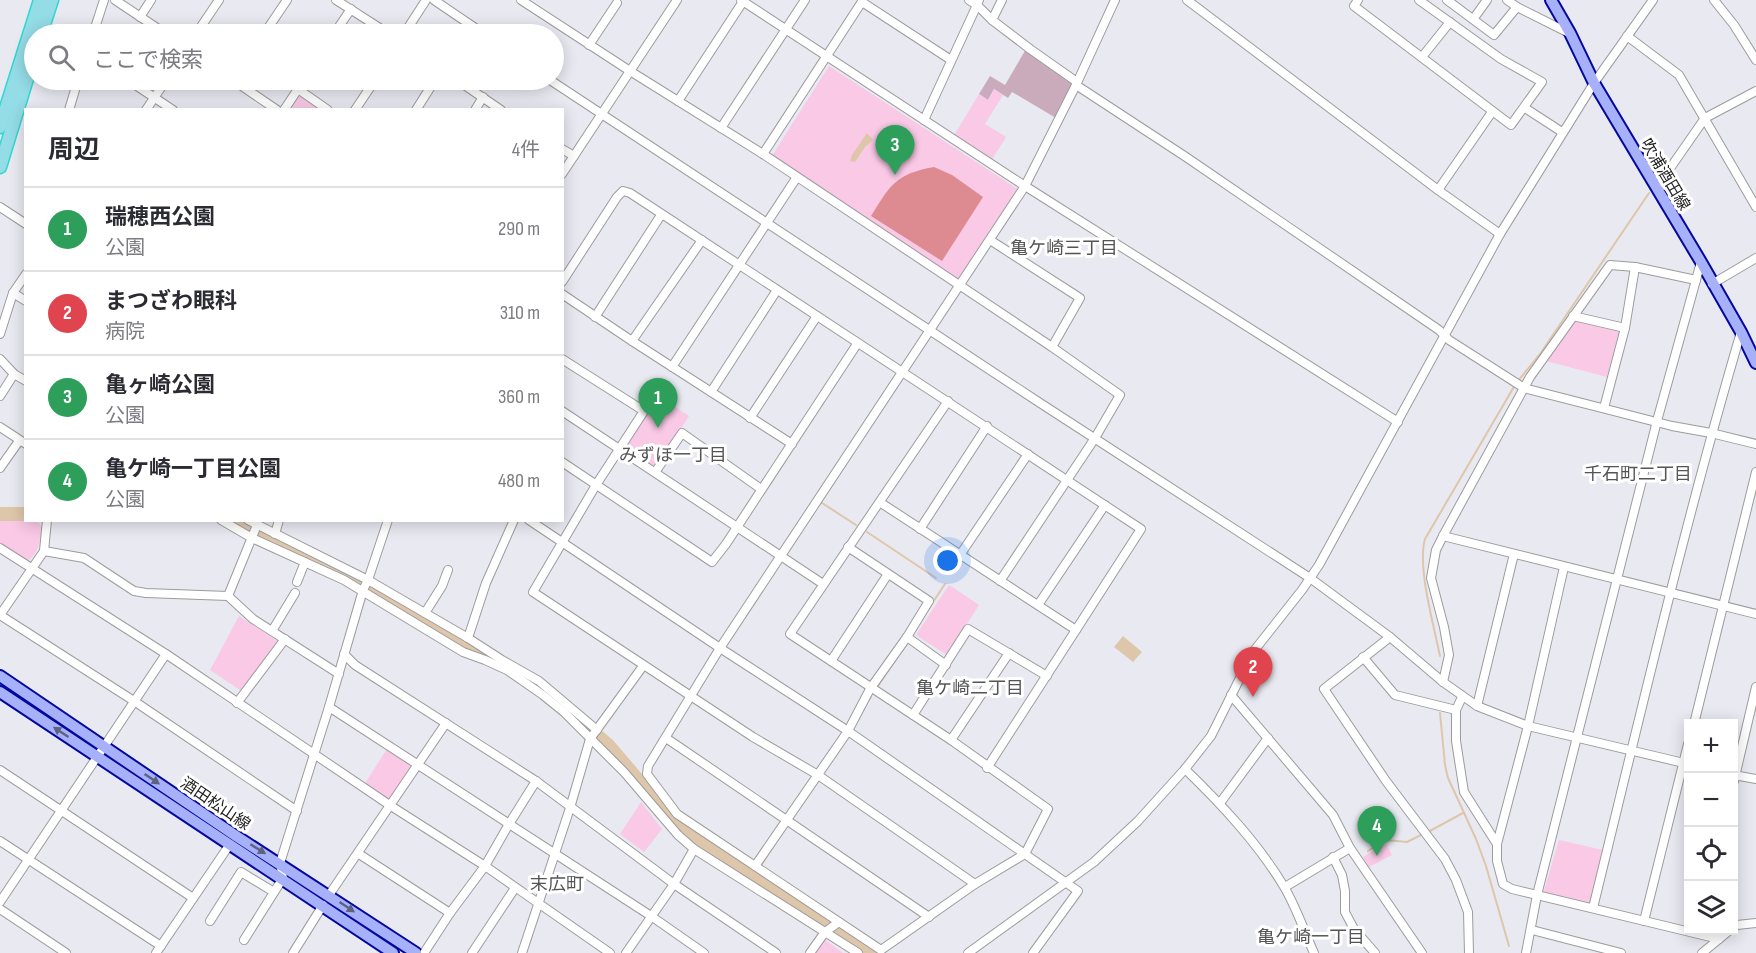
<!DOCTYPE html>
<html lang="ja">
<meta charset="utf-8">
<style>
:root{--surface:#fff;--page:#f2f2f3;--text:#2b2b33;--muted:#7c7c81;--line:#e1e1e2;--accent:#0592cf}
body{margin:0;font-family:"Sofia Sans Condensed","Noto Sans JP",sans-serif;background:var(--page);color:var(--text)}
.controls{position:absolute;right:18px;bottom:18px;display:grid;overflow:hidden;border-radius:0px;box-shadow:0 3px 15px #0003}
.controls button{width:54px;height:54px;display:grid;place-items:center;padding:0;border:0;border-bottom:2px solid var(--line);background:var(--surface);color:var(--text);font:30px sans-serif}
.you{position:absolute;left:948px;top:561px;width:21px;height:21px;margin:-15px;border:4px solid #fff;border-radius:50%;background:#1a73e8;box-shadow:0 0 0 9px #1a73e833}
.badge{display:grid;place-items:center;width:39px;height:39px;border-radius:50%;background:var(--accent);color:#fff;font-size:20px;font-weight:700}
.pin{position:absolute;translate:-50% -50px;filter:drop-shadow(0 2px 3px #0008)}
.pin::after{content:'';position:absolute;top:32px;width:21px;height:18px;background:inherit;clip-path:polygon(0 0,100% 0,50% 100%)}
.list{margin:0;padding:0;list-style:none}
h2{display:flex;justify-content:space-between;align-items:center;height:78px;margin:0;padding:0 24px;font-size:26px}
h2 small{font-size:20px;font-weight:400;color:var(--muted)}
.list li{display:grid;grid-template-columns:39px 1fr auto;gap:18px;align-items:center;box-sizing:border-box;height:84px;padding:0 24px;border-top:2px solid var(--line)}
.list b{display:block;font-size:22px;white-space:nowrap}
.list p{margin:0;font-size:20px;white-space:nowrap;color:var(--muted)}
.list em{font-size:20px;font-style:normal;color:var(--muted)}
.icon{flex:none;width:33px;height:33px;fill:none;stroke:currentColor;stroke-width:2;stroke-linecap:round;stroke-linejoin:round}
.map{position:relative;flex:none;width:1756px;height:953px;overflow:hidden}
.search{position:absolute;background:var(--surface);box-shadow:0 3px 15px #0003;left:24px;top:24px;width:540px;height:66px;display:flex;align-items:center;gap:15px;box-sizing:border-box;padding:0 21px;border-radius:33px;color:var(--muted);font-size:22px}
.panel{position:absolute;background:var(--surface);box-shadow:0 3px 15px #0003;left:24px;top:108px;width:540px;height:414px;border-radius:0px}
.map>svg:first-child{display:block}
.cemetery{fill:#caabbc}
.park{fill:#f9c9e6}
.pitch{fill:#de8a91}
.water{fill:#dec6ab}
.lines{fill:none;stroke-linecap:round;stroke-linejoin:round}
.stream{stroke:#dec6ab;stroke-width:2}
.river{stroke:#dec6ab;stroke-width:14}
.minor-casing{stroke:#9c9c9c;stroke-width:10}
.major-casing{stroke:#04089c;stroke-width:14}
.highway-casing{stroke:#2ed8d1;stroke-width:15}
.minor{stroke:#fff;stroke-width:8}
.major{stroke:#a6b1fa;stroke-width:10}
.highway{stroke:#94dce6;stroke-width:12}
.oneway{fill:#5d6283}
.labels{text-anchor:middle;stroke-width:6;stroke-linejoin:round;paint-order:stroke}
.street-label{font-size:16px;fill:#222;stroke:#fff}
.neighbourhood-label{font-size:18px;fill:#555;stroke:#fff}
</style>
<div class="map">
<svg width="1756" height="953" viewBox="0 0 1756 953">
<rect width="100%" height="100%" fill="#e9e9f2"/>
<path class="cemetery" d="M1026 49 1073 81 1056 118 1012 92 1008 98 994 89 988 100 979 94 990 76 1005 85Z"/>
<g class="park">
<path d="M829 66 1019 190 958 283 770 159Z"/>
<path d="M994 89 1003 95 985 124 1006 137 991 161 953 137 979 94 988 100Z"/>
<path d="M299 95 321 110H290Z"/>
<path d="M1574 319 1619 331 1607 377 1546 361Z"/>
<path d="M659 396 689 416 656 467 626 447Z"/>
<path d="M25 519 38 521 42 528C40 540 39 556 26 561L0 544V520Z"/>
<path d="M949 585 979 605 947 655 916 635Z"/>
<path d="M239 616 277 641 243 692 210 670Z"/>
<path d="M387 749 411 765 388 800 364 785Z"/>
<path d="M641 802 662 829 644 852 620 834Z"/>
<path d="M1559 840 1603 850 1591 905 1543 894Z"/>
<path d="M1386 843 1392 855 1369 867 1363 857Z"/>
<path d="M821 937 843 953H812Z"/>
</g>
<path class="pitch" d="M934 167 952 175 983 197 942 261 871 216C891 184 896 174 934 167Z"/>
<g class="water">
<path d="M867 133 873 140 865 147 855 162 850 161 852 155Z"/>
<path d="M1123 636 1142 652 1133 662 1114 647Z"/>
</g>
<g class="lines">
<g class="stream">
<path d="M1518 381 1540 354 1649 193"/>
<path d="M822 503 856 525"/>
<path d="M867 532 936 578"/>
<path d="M927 611 945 584"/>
<path d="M1440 656C1434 626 1417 567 1425 539L1515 385"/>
<path d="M878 686 896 659"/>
<path d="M866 704 871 697"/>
<path d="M1440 713 1445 765 1448 778 1476 839 1486 866 1509 946"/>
<path d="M1428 832 1463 813"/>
<path d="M1368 851 1386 840 1407 842 1423 834"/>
<path d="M762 864 780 836"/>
<path d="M755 876 756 874"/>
</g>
<g class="river">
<path d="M0 514H26"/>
<path d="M233 520 262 537 351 576 500 664"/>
<path d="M556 701 608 745 672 820 869 953"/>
</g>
<g class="minor-casing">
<g id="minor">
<path d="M115 0 166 34"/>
<path d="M336 0 389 34"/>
<path d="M434 0 484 34"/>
<path d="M521 0 630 71 763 154 1052 347 1120 395 1095 438 1000 581"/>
<path d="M741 0 1025 186 1398 422"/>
<path d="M979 0 977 5 992 20 1030 49 1077 82"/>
<path d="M1187 0 1438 190 1500 234"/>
<path d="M1358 0 1354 6 1511 125 1542 82 1501 59 1419 0"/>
<path d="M1447 0 1494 35 1517 7"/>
<path d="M1507 0 1517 7 1569 33"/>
<path d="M1714 0 1734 25 1756 60"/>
<path d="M862 2 951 60"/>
<path d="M140 17 151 0"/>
<path d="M1474 18 1487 0"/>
<path d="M992 20 1002 0"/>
<path d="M93 34 104 0"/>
<path d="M196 34 219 0"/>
<path d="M264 34 287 0"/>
<path d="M334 34 351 9"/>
<path d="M404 34 426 0"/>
<path d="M1627 36 1679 75 1756 207"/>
<path d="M589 45 617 3"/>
<path d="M1422 57 1450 22"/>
<path d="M128 80 173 110"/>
<path d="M233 80 277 110"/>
<path d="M457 80 501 110"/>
<path d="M550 80 1037 401 1310 578 1390 637 1443 682 1477 706 1528 726 1688 764"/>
<path d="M1076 85 1186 157 1439 330 1449 340 1524 388 1672 426 1711 433 1756 444"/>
<path d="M298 89 328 110"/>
<path d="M678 101 744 0"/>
<path d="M1525 108 1562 132"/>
<path d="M69 110 78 80"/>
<path d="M146 110 166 80"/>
<path d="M284 110 304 80"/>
<path d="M355 110 375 80"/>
<path d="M416 110 435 80"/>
<path d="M475 110 483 97"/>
<path d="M924 120 977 5 969 0"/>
<path d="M721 128 805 0"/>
<path d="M562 149 574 156"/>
<path d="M763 154 863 0"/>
<path d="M562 174 677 0"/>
<path d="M1657 187 1705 118 1756 91"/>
<path d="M1438 190 1492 112"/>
<path d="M0 207 26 224"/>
<path d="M990 240 1080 298 1052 347"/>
<path d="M562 282 617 197 623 191 630 193 1141 529 987 768"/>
<path d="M1712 284 1756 258"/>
<path d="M13 293 26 301"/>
<path d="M562 294 632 341 792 444"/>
<path d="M1573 316 1625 328"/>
<path d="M595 317 661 215"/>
<path d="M0 334 13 293 26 274"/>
<path d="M632 341 702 240"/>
<path d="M0 359 14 374 26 381"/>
<path d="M562 359 644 411 596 485 533 592 753 737 818 775 975 884"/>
<path d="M672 367 797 177"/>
<path d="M711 392 777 290"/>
<path d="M0 396 14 374"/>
<path d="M948 401 790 634 951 740 1048 809 1025 854 975 884 881 950 677 814 647 774 648 766 720 648 1025 186 1076 85 1115 0"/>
<path d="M1604 408 1625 328 1635 267"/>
<path d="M562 411 823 584"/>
<path d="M750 418 817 316"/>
<path d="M0 427 26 444"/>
<path d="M562 462 712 562 726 544 857 344"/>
<path d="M0 468 19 441"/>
<path d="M656 471 682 433 761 489"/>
<path d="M881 503 1076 630"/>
<path d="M221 520 252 538 344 580 463 652 485 660 507 670 543 695 564 712 624 772 678 835 694 849 858 953"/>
<path d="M248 520 368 580 468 638 502 660 539 681 597 730"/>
<path d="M529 520 720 648 848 731 1078 891 1033 953"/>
<path d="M920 529 987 426"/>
<path d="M275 534 279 520"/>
<path d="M1443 536 1756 614"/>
<path d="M0 548 166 654 391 806 485 866 610 953"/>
<path d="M44 551 84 558 134 591 146 593 228 596 253 619 339 674"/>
<path d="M960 555 1028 454"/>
<path d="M1564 567 1528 726 1497 844V861L1503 884 1512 889 1719 939"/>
<path d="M297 582 305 562"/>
<path d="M228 596 257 525"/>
<path d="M1038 605 1105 505"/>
<path d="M425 613 442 586 448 570"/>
<path d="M0 615 134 701 297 811"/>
<path d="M0 615 44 551 47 520"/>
<path d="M272 631 295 593"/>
<path d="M907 637 946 665"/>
<path d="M1390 637 1324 689 1386 781 1445 859 1456 880 1468 912 1469 953"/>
<path d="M468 638 486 583 514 520"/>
<path d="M344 654 355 665 536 781 674 884 776 953"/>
<path d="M1363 657 1395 695 1456 710"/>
<path d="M831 661 888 574"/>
<path d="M1443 682 1449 655 1444 627 1431 578 1436 550 1443 536 1530 377 1610 265 1635 267 1696 280"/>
<path d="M1231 695 1333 815 1350 848 1422 953"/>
<path d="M1462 697 1456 710V741L1464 792 1497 844"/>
<path d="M237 703 285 639"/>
<path d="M1477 706 1514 554"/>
<path d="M329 707 651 916 704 953"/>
<path d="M913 715 968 629 1047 676"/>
<path d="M1694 724 1756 472"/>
<path d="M666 738 929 917"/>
<path d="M951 740 1009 653"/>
<path d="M1185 769C1221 804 1257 842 1283 885 1296 906 1304 931 1314 953"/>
<path d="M0 770 193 898"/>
<path d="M1734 775 1756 779"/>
<path d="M1734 781 1756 687"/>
<path d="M1220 803 1268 738"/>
<path d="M0 841 161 946"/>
<path d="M359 854 450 913"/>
<path d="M1333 857 1342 875 1345 891V912L1354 929 1375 953"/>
<path d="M755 866 848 731 870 689 907 637 929 601 848 547"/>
<path d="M1285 887 1350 848"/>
<path d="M329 895 446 723"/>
<path d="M0 902 166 654"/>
<path d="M1593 908C1640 716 1685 522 1741 332"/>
<path d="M0 909 66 953"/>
<path d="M210 921 241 872 274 892"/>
<path d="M1644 921 1688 744"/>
<path d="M1734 927 1737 925 1756 923"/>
<path d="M1532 930 1621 953"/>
<path d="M244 940 283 878 280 863 329 707 363 590 368 580 388 520"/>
<path d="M156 953 230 844"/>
<path d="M293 953 323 905"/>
<path d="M424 953 450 913 485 866 509 824 536 781"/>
<path d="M472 953 515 888"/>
<path d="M522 953 570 808 590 739 643 666"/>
<path d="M626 953 674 884 694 849"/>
<path d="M810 953 825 932 839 922"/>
<path d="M968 953 1094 862 1138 821 1185 769 1211 736 1253 652 1302 590 1319 565 1500 234 1594 83 1653 0"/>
<path d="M1526 953 1537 895 1657 421 1701 262"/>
<path d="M1702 953 1730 930"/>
</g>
</g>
<g class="major-casing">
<g id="major">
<path d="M1551 0 1570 33 1594 83 1701 262 1741 332 1756 363"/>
<path d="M0 676 236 836 416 953"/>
<path d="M0 692 393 953"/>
</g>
</g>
<g class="highway-casing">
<g id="highway">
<path d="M41 34 52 0"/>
<path d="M0 127 40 0"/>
<path d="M0 167 34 56"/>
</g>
</g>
<use href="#minor" class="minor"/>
<use href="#major" class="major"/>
<use href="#highway" class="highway"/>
</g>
<defs><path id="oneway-solid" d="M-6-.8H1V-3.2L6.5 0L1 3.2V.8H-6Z" transform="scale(1.5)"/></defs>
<g class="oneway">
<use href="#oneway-solid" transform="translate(61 732) rotate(-147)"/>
<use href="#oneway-solid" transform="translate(152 779) rotate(34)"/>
<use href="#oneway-solid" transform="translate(258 849) rotate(32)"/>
<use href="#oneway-solid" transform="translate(347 907) rotate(34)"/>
</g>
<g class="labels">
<g class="street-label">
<text transform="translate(1666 174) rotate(59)" y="6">吹浦酒田線</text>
<text transform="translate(216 803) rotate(34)" y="6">酒田松山線</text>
</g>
<g class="neighbourhood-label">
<text x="1064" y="254">亀ケ崎三丁目</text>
<text x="673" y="461">みずほ一丁目</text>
<text x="1638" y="480">千石町二丁目</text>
<text x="970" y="694">亀ケ崎二丁目</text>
<text x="557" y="890">末広町</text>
<text x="1311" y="943">亀ケ崎一丁目</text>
</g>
</g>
</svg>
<div class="controls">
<button>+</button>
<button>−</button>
<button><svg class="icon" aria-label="locate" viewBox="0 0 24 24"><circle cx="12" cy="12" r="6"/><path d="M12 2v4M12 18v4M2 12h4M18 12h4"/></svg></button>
<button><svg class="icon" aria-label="layers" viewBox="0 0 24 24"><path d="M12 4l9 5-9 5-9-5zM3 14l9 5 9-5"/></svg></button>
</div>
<div class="you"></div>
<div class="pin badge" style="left:658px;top:428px;background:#2e9e5b">1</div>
<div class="pin badge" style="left:1253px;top:697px;background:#e0444e">2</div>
<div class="pin badge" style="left:895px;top:175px;background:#2e9e5b">3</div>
<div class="pin badge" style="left:1377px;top:856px;background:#2e9e5b">4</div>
<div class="search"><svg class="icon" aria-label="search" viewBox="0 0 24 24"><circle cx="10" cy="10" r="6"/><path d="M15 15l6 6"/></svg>ここで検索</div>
<section class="panel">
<h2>周辺<small>4件</small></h2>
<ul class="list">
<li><span class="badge" style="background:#2e9e5b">1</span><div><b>瑞穂西公園</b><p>公園</p></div><em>290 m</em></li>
<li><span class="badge" style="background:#e0444e">2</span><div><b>まつざわ眼科</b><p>病院</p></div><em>310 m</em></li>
<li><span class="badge" style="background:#2e9e5b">3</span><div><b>亀ヶ崎公園</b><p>公園</p></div><em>360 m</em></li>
<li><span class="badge" style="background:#2e9e5b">4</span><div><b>亀ケ崎一丁目公園</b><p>公園</p></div><em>480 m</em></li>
</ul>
</section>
</div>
